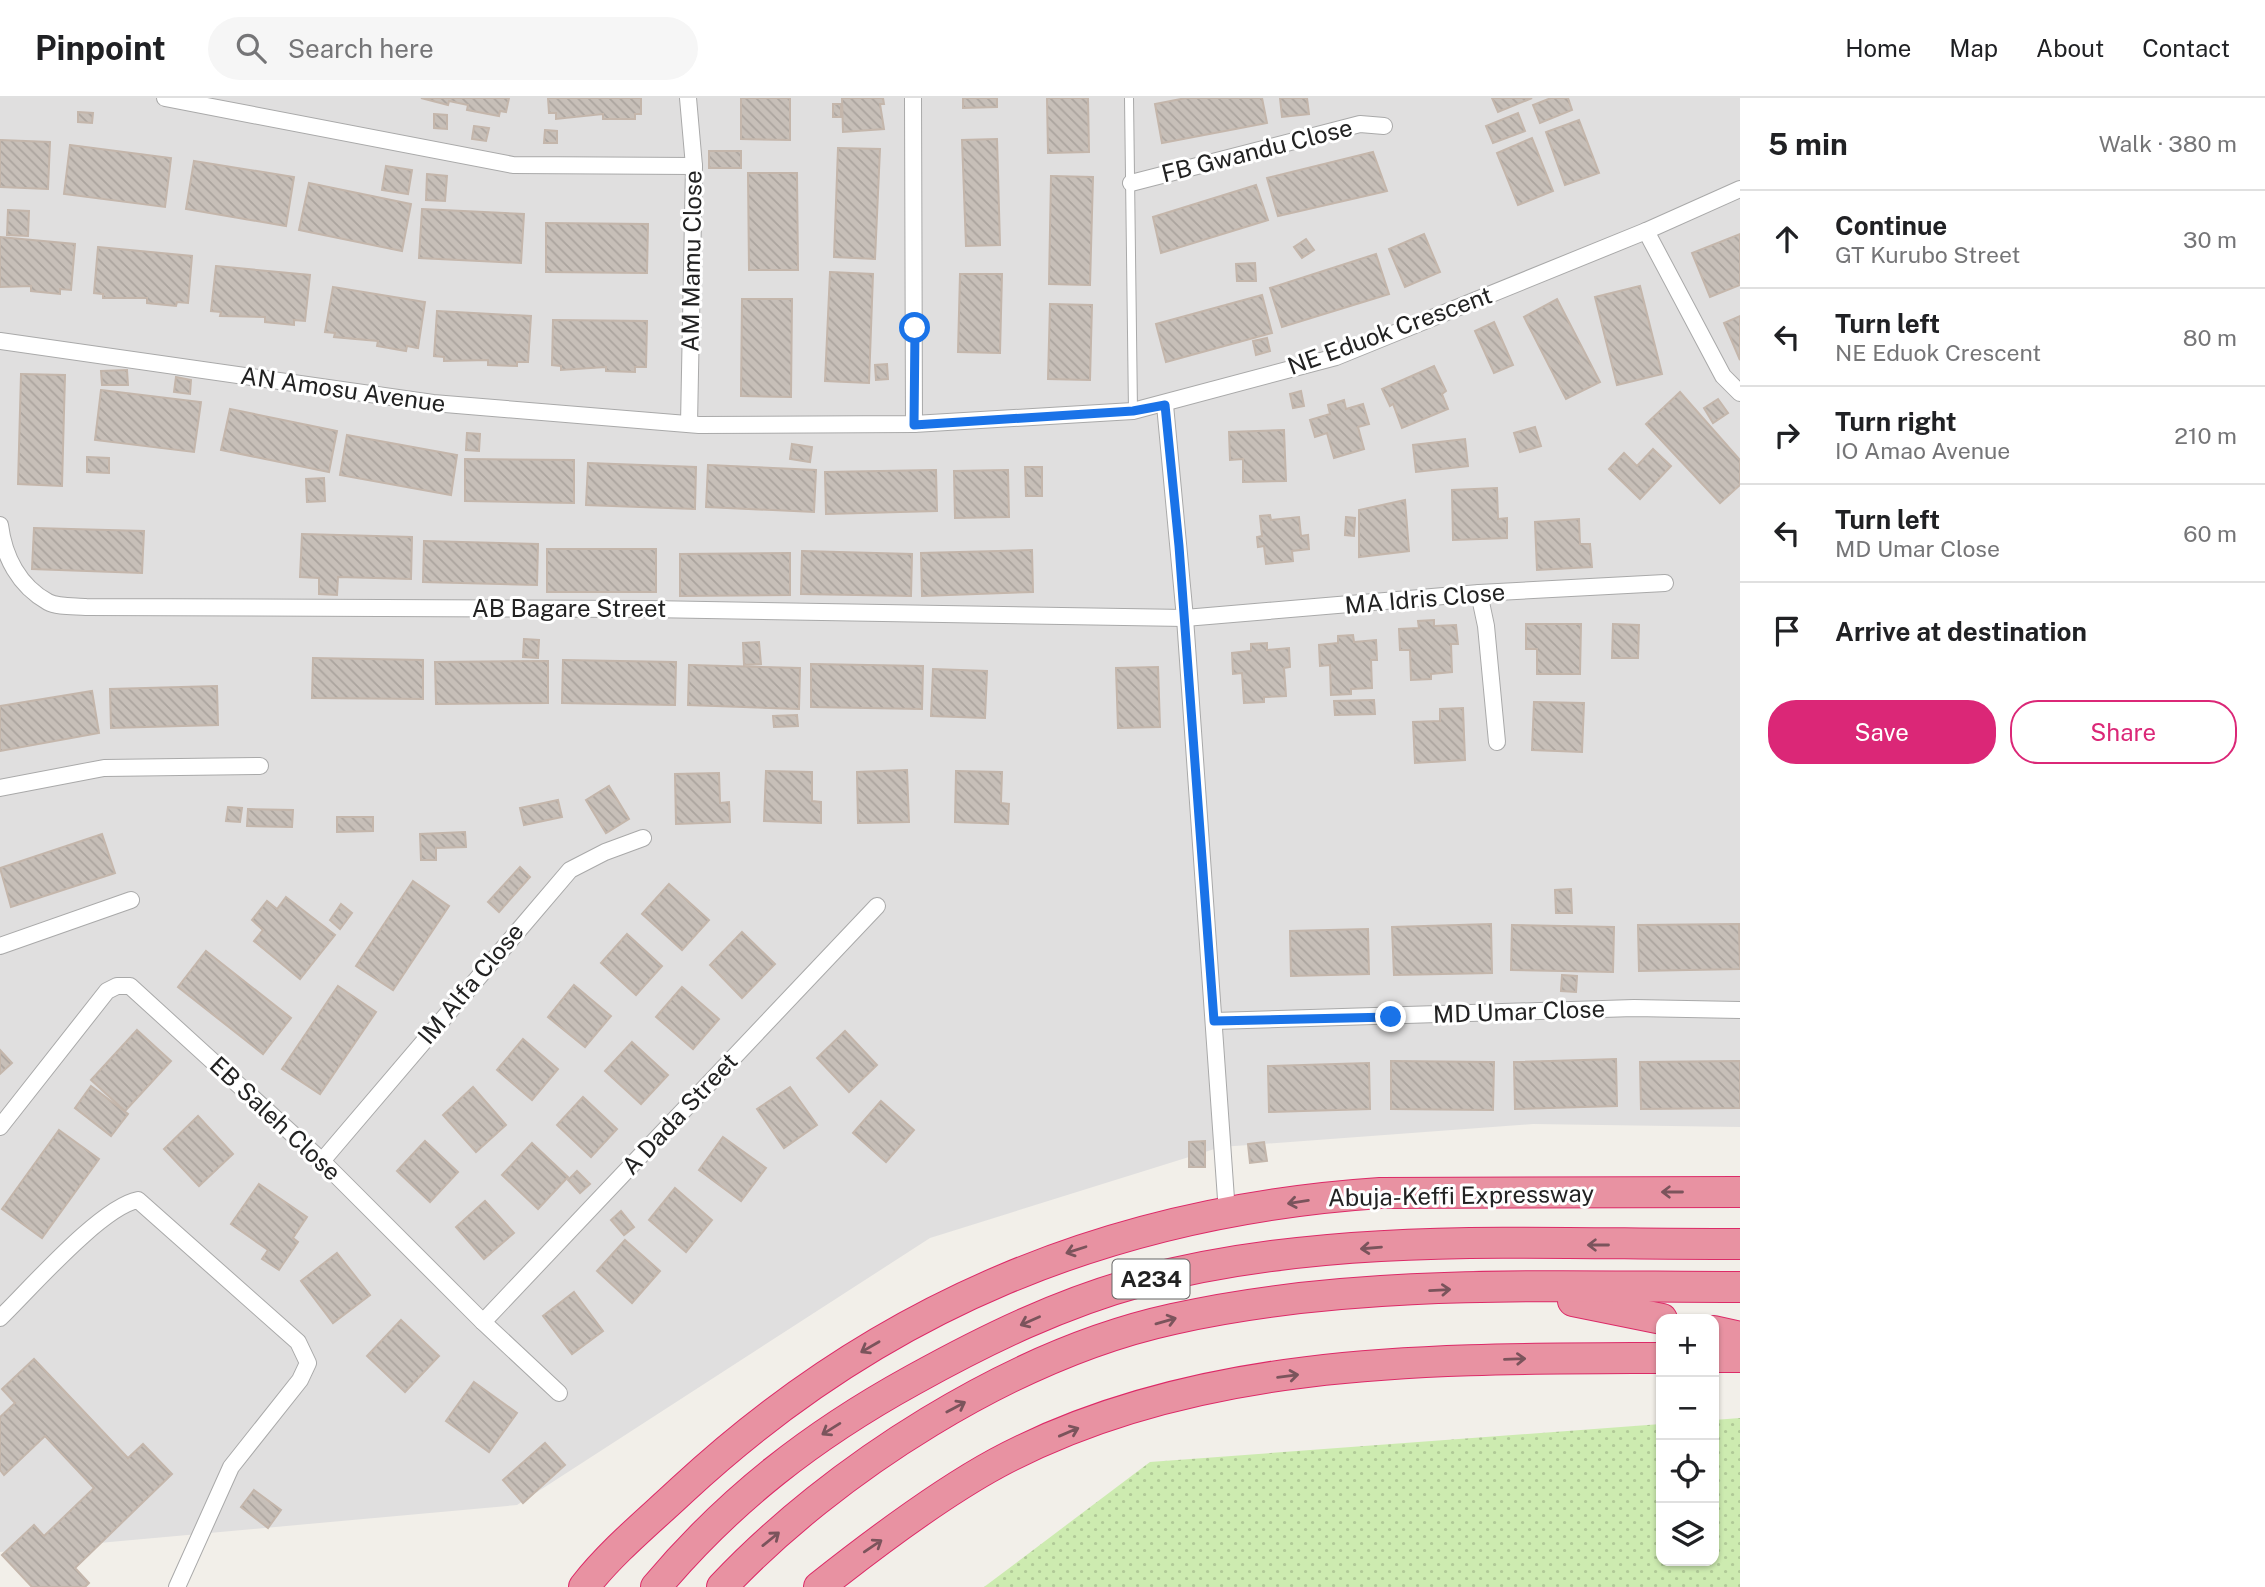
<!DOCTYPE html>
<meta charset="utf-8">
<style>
:root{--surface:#fff;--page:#f6f6f6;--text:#202124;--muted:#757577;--line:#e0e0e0;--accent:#db2777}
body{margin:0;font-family:"Public Sans",sans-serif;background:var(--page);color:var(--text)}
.controls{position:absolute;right:21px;bottom:21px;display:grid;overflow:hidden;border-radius:14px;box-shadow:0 2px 5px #0004}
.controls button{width:63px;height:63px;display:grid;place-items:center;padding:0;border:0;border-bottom:2px solid var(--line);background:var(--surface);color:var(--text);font:35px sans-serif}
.stop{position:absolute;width:21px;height:21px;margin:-16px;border:5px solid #1a73e8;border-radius:50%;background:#fff}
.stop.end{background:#1a73e8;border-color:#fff;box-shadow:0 2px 7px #0008}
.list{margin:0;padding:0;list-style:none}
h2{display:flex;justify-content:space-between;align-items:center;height:91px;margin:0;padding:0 28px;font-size:30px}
h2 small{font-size:23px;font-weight:400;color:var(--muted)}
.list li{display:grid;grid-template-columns:46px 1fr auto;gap:21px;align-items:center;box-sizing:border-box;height:98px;padding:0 28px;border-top:2px solid var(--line)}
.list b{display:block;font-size:26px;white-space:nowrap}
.list p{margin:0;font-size:23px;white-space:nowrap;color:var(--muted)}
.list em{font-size:23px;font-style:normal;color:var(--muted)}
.actions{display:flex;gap:14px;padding:21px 28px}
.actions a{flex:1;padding:16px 0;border:2px solid var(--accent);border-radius:28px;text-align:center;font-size:24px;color:var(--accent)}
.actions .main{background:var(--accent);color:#fff}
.icon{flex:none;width:38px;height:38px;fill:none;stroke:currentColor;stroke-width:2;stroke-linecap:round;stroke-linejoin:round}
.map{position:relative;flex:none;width:1740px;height:1489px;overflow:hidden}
header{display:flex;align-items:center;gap:42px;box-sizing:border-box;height:98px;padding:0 35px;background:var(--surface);border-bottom:2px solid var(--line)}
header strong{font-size:33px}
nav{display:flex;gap:38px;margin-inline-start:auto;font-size:24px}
.search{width:490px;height:63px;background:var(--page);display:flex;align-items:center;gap:18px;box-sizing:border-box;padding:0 24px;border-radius:38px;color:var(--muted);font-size:26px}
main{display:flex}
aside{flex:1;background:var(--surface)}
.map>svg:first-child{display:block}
.residential{fill:#e0dfdf}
.grass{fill:url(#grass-dots)}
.building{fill:url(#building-back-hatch);stroke:#c4b6ab;stroke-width:2}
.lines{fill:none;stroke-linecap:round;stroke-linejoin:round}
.lane-casing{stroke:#a9a9a9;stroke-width:10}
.street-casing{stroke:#a9a9a9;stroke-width:18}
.highway-casing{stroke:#dc2a67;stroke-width:32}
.lane{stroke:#fff;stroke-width:8}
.street{stroke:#fff;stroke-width:16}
.highway{stroke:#e892a2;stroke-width:30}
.oneway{stroke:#7b545c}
.route{stroke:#1a73e8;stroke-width:9}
.labels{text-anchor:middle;stroke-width:6;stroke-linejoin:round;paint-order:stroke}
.shield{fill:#fff;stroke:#646464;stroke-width:2}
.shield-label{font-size:23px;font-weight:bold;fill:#222}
.street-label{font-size:24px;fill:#222;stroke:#fff}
</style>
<header>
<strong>Pinpoint</strong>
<div class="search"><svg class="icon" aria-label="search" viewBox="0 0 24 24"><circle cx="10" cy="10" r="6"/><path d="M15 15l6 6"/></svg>Search here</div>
<nav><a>Home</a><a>Map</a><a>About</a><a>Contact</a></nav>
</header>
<main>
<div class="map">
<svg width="1740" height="1489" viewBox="0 0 1740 1489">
<defs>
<pattern id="grass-dots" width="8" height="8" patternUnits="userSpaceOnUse" patternTransform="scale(1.75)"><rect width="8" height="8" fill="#cdebb0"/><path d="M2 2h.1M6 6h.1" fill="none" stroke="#b0c997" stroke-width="1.8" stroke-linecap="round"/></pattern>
<pattern id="building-back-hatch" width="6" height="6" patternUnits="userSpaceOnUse" patternTransform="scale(1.75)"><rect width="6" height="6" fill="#c7bfb8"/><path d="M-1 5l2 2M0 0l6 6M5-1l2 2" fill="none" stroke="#aba49e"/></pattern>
</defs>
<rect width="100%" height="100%" fill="#f2efe9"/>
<path class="residential" d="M0 0H1740V1029L1533 1026 1221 1049 930 1140 517 1407 0 1454Z"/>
<path class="grass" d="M1740 1320V1489H984L1150 1364 1661 1326V1463H1714V1322Z"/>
<g class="building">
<path d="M421 0H509L506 14 500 13 499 18 467 12 468 7 449 3 448 7Z"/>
<path d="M548 0H641V16H635V21H603V16L556 21V15H549Z"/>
<path d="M741 0H790V42L741 41Z"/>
<path d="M842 0H883L884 6H880L884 31 843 34Z"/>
<path d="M963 0H997V9L963 10Z"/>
<path d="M1047 0H1088L1089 54 1048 55Z"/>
<path d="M1186 0H1262L1267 25 1162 45 1155 6Z"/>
<path d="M1280 0H1307L1309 16 1282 19Z"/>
<path d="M1492 0H1532L1498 14Z"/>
<path d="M1551 0H1568L1572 12 1540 25 1533 7Z"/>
<rect x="833" y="6" width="8" height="13"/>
<path d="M78 14 93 15 92 25 78 24Z"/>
<path d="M1518 15 1525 33 1493 45 1486 28Z"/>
<path d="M434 16 447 17V31L434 30Z"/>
<path d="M1579 22 1599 75 1565 87 1546 34Z"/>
<path d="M474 28 489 30 486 43 472 41Z"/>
<path d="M545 32 557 33V45H544Z"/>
<path d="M1532 40 1553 93 1518 107 1497 55Z"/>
<path d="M997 41 1000 147 966 148 962 42Z"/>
<path d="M0 42 50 44 48 91 0 89Z"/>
<path d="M70 47 171 60 165 109 64 96Z"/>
<path d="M838 50 880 51 875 161 834 159Z"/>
<rect x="709" y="53" width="32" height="17"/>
<path d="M1373 54 1387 93 1278 118 1267 80Z"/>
<path d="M194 63 294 79 286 128 186 111Z"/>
<path d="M386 68 412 72 408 96 382 92Z"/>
<path d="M748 75H797L798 172H749Z"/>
<path d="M427 76 447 78 445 103 426 102Z"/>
<path d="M1051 78 1093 79 1090 187 1049 186Z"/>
<path d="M309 85 411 106 402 153 299 132Z"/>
<path d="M1256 87 1268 122 1161 155 1153 119Z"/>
<path d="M422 111 524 116 521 165 419 160Z"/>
<path d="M8 112 29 113 28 138 7 137Z"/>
<path d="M546 125 648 126 647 175 546 174Z"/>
<path d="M1424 136 1440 174 1405 189 1389 151Z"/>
<path d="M1740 136V187L1710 199 1692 155Z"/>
<path d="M0 139 75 146 71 192 60 191V196L31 193V188L0 189Z"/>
<path d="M1306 141 1314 152 1302 160 1294 149Z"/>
<path d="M98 149 192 158 188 205 177 204 176 208 147 205V200H103V196L94 195Z"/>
<path d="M1376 156 1389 196 1282 229 1270 190Z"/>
<path d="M1255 165 1256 183H1237L1236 166Z"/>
<path d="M216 168 310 177 305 223 294 222V227L265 224V219L220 218 221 214 211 213Z"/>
<path d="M830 174 873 176 869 285 825 283Z"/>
<path d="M960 176H1002L1000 255 958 254Z"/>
<path d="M1640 188 1662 276 1617 287 1595 199Z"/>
<path d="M333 189 425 204 418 250 407 248 406 253 377 248 378 243 334 239 335 235 325 234Z"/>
<path d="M1262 197 1272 235 1166 264 1156 226Z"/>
<path d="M742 201H792L791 299 741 298Z"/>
<path d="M1557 201 1600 284 1566 301 1524 219Z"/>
<path d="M1050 206 1092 207 1090 282 1048 281Z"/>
<path d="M437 213 531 218 528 264H517V268L488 267V262L444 263V259L434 258Z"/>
<path d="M1740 218V262L1724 225Z"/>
<path d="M553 222 647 223 646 269H635V274L606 273V269L561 272V268L552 267Z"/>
<path d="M1494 224 1513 267 1494 275 1475 233Z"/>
<path d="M1267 240 1270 253 1256 257 1253 243Z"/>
<path d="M887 266 888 281 876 282 875 267Z"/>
<path d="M1434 268 1446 293 1442 296 1448 311 1402 330 1393 306 1390 308 1382 291Z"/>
<path d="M127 272 128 287H102L101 273Z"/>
<path d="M21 276 65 277 62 388 18 386Z"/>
<path d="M176 279 191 282 190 296 174 294Z"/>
<path d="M101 292 201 304 194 354 95 342Z"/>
<path d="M1301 293 1304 308 1293 310 1290 296Z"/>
<path d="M1680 294 1740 362V387L1720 405 1646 326Z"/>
<path d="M1718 301 1728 315 1713 325 1704 310Z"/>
<path d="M1344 302 1346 311 1363 306 1369 326 1358 329 1364 351 1334 360 1327 335 1315 339 1310 322 1330 316 1328 307Z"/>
<path d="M230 311 337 333 329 374 221 352Z"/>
<path d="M1535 329 1541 348 1520 354 1514 335Z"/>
<path d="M1284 332 1286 383 1243 384V361L1230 362 1229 334Z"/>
<path d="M467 335 480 336 479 353 466 352Z"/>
<path d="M347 337 457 357 451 397 340 377Z"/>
<path d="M1465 341 1468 368 1416 374 1413 347Z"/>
<path d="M792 346 812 349 810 364 790 361Z"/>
<path d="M1653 351 1671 368 1640 401 1609 371 1624 355 1637 368Z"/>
<path d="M87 359 109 360V375L87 374Z"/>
<path d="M465 361 574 362V405L465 403Z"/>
<path d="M588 365 696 369 695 411 586 407Z"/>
<path d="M708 367 816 372 814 414 706 409Z"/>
<path d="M1025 369H1042V398H1026Z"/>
<path d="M936 372 937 413 826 416 825 374Z"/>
<path d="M1008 372 1009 419 955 420 954 373Z"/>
<path d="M324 380 325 403 307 404 306 381Z"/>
<path d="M1497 390 1498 421 1507 420V440L1453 442 1452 392Z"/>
<path d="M1405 402 1409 453 1359 459V412Z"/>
<path d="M1270 417 1271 422 1299 419 1301 438 1308 437 1309 451 1292 453 1293 463 1266 466 1264 448 1258 449 1257 439 1262 438 1260 418Z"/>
<path d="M1346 419 1355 420 1354 438 1345 437Z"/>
<path d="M1579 421 1580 446H1590L1592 469 1537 472 1535 424Z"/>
<path d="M34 430 144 433 142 475 32 471Z"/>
<path d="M302 436 412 439 411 481 338 479 337 497 319 496V480L300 479Z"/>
<path d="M424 443 538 446 537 487 423 484Z"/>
<rect x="547" y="451" width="109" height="43"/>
<path d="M1032 452 1033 494 922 498 921 455Z"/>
<path d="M802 453 912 456 911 498 801 496Z"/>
<path d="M790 455V497L680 498V456Z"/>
<path d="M1434 522V528L1456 527 1458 546H1451L1452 574 1431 576V581L1411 582 1410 552H1400L1399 531 1419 530 1418 523Z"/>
<path d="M1526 526H1581L1580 576H1537V551H1526Z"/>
<path d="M1613 526 1639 527 1638 560H1612Z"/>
<path d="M1353 537 1354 544 1376 542 1377 562H1371L1372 590 1351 591V596L1331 597 1330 567 1320 568 1319 547 1338 545V538Z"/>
<path d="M524 541 539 542 538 560 523 559Z"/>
<path d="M759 544 761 566 744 567 743 545Z"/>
<path d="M1267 545V552L1289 550 1290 569 1284 570 1286 598 1264 599V604L1244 605 1242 575 1233 576 1232 555 1251 553V546Z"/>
<path d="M313 560 423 562V601L312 600Z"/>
<path d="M563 562 676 564 675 607 562 605Z"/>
<path d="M548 563V605L436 606 435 564Z"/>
<path d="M811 566 923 568 922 611 811 609Z"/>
<path d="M689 567 800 570 799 611 688 607Z"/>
<path d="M1158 569 1160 629 1118 630 1116 570Z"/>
<path d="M933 571 987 573 985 620 931 618Z"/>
<path d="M217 588 218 627 111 630 110 591Z"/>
<path d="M92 593 99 635 0 653V608Z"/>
<path d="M1374 602 1375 616 1335 617 1334 603Z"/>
<path d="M1534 604 1584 605 1582 654 1532 652Z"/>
<path d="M1463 610 1465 662 1415 665 1413 624 1440 623V611Z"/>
<path d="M797 617 798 628 774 629 773 618Z"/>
<path d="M907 672 909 724 858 725 857 674Z"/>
<path d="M766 673 812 674V703L821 704V725L764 723Z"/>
<path d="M956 673 1002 674 1001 705 1009 706 1008 726 955 724Z"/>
<path d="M719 675 720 705 729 704 730 724 676 726 675 676Z"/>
<path d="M609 688 629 721 606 735 586 702Z"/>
<path d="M558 702 562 719 524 727 520 710Z"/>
<path d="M228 709 242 710 240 724 226 723Z"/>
<path d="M248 711 293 712 292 729 247 728Z"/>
<path d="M337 719H373V733L337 734Z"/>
<path d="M465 734 466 749 436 750V762H421L420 736Z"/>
<path d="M102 736 115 775 11 809 0 770Z"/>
<path d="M520 769 530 779 499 814 488 804Z"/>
<path d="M413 783 449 808 393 892 356 868Z"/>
<path d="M669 786 709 822 682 852 642 816Z"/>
<path d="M1571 791 1572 815H1556L1555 792Z"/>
<path d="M286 799 335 837 300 881 254 843 263 832 252 822 267 803 277 811Z"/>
<path d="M341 806 352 815 340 831 330 822Z"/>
<path d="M1491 826 1492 875 1394 877 1392 829Z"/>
<path d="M1739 826 1740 871 1639 873 1638 827Z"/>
<path d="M1512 827 1614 829 1613 874 1511 872Z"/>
<path d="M1368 831 1369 876 1291 878 1290 833Z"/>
<path d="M742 834 775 866 742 900 710 867Z"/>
<path d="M627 836 662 868 636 897 601 865Z"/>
<path d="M206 853 291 920 263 956 178 889Z"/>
<path d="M1562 877 1577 878 1576 894 1561 893Z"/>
<path d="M574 887 611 918 585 949 548 919Z"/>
<path d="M338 888 376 914 320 996 282 971Z"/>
<path d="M682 889 719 921 693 951 656 919Z"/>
<path d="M137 932 171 963 125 1013 91 982Z"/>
<path d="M845 933 877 967 849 994 817 960Z"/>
<path d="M523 941 558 971 532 1002 497 972Z"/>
<path d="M632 944 668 977 641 1006 605 973Z"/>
<path d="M0 952 12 965 0 976Z"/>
<path d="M1616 961 1617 1008 1515 1011 1514 964Z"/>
<path d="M1391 963 1494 964 1493 1012 1391 1011Z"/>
<path d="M1740 963V1010L1641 1011 1640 964Z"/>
<path d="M1369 965 1370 1011 1269 1014 1268 968Z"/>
<path d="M91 988 128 1016 111 1038 75 1010Z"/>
<path d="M473 989 506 1027 476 1054 443 1017Z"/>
<path d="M790 989 817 1027 784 1050 757 1011Z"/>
<path d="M583 999 617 1031 591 1059 557 1027Z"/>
<path d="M881 1003 914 1032 886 1064 853 1035Z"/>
<path d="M198 1018 233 1056 199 1088 164 1051Z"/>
<path d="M59 1032 99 1061 42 1140 2 1111Z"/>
<path d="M723 1039 766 1070 741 1103 699 1072Z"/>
<path d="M425 1043 458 1074 430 1104 397 1073Z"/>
<path d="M1205 1043V1069H1189V1044Z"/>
<path d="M1264 1044 1267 1063 1250 1065 1248 1046Z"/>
<path d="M532 1045 568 1079 538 1111 502 1077Z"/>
<path d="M577 1073 590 1086 580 1095 568 1082Z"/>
<path d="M259 1086 307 1119 293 1140 298 1144 279 1172 262 1161 268 1152 231 1126Z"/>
<path d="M675 1090 712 1122 686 1154 649 1122Z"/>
<path d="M485 1103 514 1135 484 1161 456 1129Z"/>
<path d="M621 1113 634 1129 624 1137 611 1122Z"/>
<path d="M625 1142 660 1173 632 1205 597 1173Z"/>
<path d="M337 1155 370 1197 333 1225 301 1183Z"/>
<path d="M574 1194 603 1233 572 1256 543 1218Z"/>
<path d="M401 1222 439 1258 405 1294 367 1258Z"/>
<path d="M34 1261 128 1360 143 1346 172 1376 75 1470 89 1485 85 1489H32L2 1457 34 1427 44 1438 94 1390 45 1338 4 1377 0 1372V1319L15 1305 2 1291Z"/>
<path d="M474 1284 517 1315 489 1354 446 1323Z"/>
<path d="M545 1345 565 1367 523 1405 503 1382Z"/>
<path d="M254 1392 281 1412 268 1430 241 1409Z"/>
</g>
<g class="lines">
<g class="lane-casing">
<path id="lane" d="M1129 0 1133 313"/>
</g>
<g class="street-casing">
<g id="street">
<path d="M165 0 513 67 694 68"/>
<path d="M688 0 694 68 689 326"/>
<path d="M913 0 914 326"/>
<path d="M1131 85 1360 26 1384 28"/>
<path d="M1646 133 1723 278 1740 295"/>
<path d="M0 243 433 305 699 327 914 326 1133 313 1336 259 1646 133 1740 91"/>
<path d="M1165 307 1185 520 1227 1115"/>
<path d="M0 427C4 459 19 488 48 504 57 509 75 508 86 509L648 511 1185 520 1479 495 1665 485"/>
<path d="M1479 495 1486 528 1497 644"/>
<path d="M0 690 104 670 260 668"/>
<path d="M0 848 131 802"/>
<path d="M1214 923 1634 910 1740 912"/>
<path d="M0 1029 107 893 117 888H130L322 1063 483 1224 559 1295"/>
<path d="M322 1063 570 772 605 754 643 740"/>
<path d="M0 1220C30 1191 101 1109 138 1102L298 1244 308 1265 300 1282 231 1369 177 1489"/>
<path d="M483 1224 877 808"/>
</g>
</g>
<g class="highway-casing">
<g id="highway">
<path d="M1573 1203 1662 1221"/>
<path d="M1714 1233 1740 1239"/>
<path d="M1714 1259H1740"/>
<path d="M584 1489C612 1453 649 1423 682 1392 880 1208 1111 1113 1380 1095L1740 1094"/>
<path d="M656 1489C730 1401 813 1337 913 1282 987 1241 1061 1205 1142 1183 1333 1132 1544 1147 1740 1146"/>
<path d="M722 1489C833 1371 1013 1256 1173 1221 1355 1180 1554 1189 1740 1189"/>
<path d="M819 1489C872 1447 938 1397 997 1365 1198 1257 1439 1261 1661 1260"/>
</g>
</g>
<use href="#lane" class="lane"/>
<use href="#street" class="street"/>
<use href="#highway" class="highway"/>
</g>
<defs><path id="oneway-shaft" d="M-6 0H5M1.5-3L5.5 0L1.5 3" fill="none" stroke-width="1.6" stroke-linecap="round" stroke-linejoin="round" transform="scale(1.75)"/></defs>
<g class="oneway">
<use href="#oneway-shaft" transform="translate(1672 1094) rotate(180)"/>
<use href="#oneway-shaft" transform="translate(1298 1104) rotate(171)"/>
<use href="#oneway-shaft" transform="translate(1598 1147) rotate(180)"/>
<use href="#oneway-shaft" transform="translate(1371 1150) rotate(175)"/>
<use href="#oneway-shaft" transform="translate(1076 1152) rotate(162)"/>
<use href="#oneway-shaft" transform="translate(1440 1192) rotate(-3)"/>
<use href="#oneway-shaft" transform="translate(1030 1223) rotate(156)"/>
<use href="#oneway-shaft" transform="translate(1166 1223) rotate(-16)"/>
<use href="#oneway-shaft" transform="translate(870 1249) rotate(150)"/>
<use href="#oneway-shaft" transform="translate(1515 1261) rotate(-2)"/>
<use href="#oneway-shaft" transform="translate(1288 1278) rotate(-7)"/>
<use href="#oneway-shaft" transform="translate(956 1309) rotate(-28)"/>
<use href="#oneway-shaft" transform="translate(831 1331) rotate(148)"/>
<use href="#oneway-shaft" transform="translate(1069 1334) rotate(-23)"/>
<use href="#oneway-shaft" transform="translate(771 1441) rotate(-39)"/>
<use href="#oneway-shaft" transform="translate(873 1448) rotate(-34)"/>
</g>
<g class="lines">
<path class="route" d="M915 230 914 327 1133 313 1165 307 1179 448 1214 923 1391 919"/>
</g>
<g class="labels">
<rect class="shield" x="1112.5" y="1161.5" width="77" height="39" rx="5"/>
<g class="shield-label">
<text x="1151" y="1189">A234</text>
</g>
<g class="street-label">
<text transform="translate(1257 53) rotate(-14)" y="8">FB Gwandu Close</text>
<text transform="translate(692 163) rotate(-89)" y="8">AM Mamu Close</text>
<text transform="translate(1390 233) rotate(-20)" y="8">NE Eduok Crescent</text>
<text transform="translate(343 292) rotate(8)" y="8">AN Amosu Avenue</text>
<text transform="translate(1425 501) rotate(-5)" y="8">MA Idris Close</text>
<text x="569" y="519">AB Bagare Street</text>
<text transform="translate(471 886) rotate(-50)" y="8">IM Alfa Close</text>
<text transform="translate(1519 914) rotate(-2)" y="8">MD Umar Close</text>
<text transform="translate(680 1016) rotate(-47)" y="8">A Dada Street</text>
<text transform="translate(275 1021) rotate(43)" y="8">EB Saleh Close</text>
<text transform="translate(1461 1098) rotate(-1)" y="8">Abuja-Keffi Expressway</text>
</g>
</g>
</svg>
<div class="controls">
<button>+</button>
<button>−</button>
<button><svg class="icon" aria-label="locate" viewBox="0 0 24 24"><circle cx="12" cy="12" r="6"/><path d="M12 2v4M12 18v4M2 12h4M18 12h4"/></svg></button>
<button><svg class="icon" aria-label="layers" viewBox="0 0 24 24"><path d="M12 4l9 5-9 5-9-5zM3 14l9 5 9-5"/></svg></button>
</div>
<div class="stop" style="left:915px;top:230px"></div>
<div class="stop end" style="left:1391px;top:919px"></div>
</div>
<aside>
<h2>5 min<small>Walk · 380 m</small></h2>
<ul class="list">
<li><svg class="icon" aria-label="ahead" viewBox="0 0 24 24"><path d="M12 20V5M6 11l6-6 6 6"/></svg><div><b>Continue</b><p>GT Kurubo Street</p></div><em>30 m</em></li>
<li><svg class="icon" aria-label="left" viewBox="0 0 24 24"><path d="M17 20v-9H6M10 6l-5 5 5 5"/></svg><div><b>Turn left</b><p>NE Eduok Crescent</p></div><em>80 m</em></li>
<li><svg class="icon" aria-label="right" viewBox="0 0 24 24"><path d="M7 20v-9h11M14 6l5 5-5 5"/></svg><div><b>Turn right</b><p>IO Amao Avenue</p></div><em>210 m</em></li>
<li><svg class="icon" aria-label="left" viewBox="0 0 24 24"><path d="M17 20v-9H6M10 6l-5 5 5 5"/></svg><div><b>Turn left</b><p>MD Umar Close</p></div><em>60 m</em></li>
<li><svg class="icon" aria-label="arrive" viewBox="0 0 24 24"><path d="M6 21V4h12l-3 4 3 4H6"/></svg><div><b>Arrive at destination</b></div></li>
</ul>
<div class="actions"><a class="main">Save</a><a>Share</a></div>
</aside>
</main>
